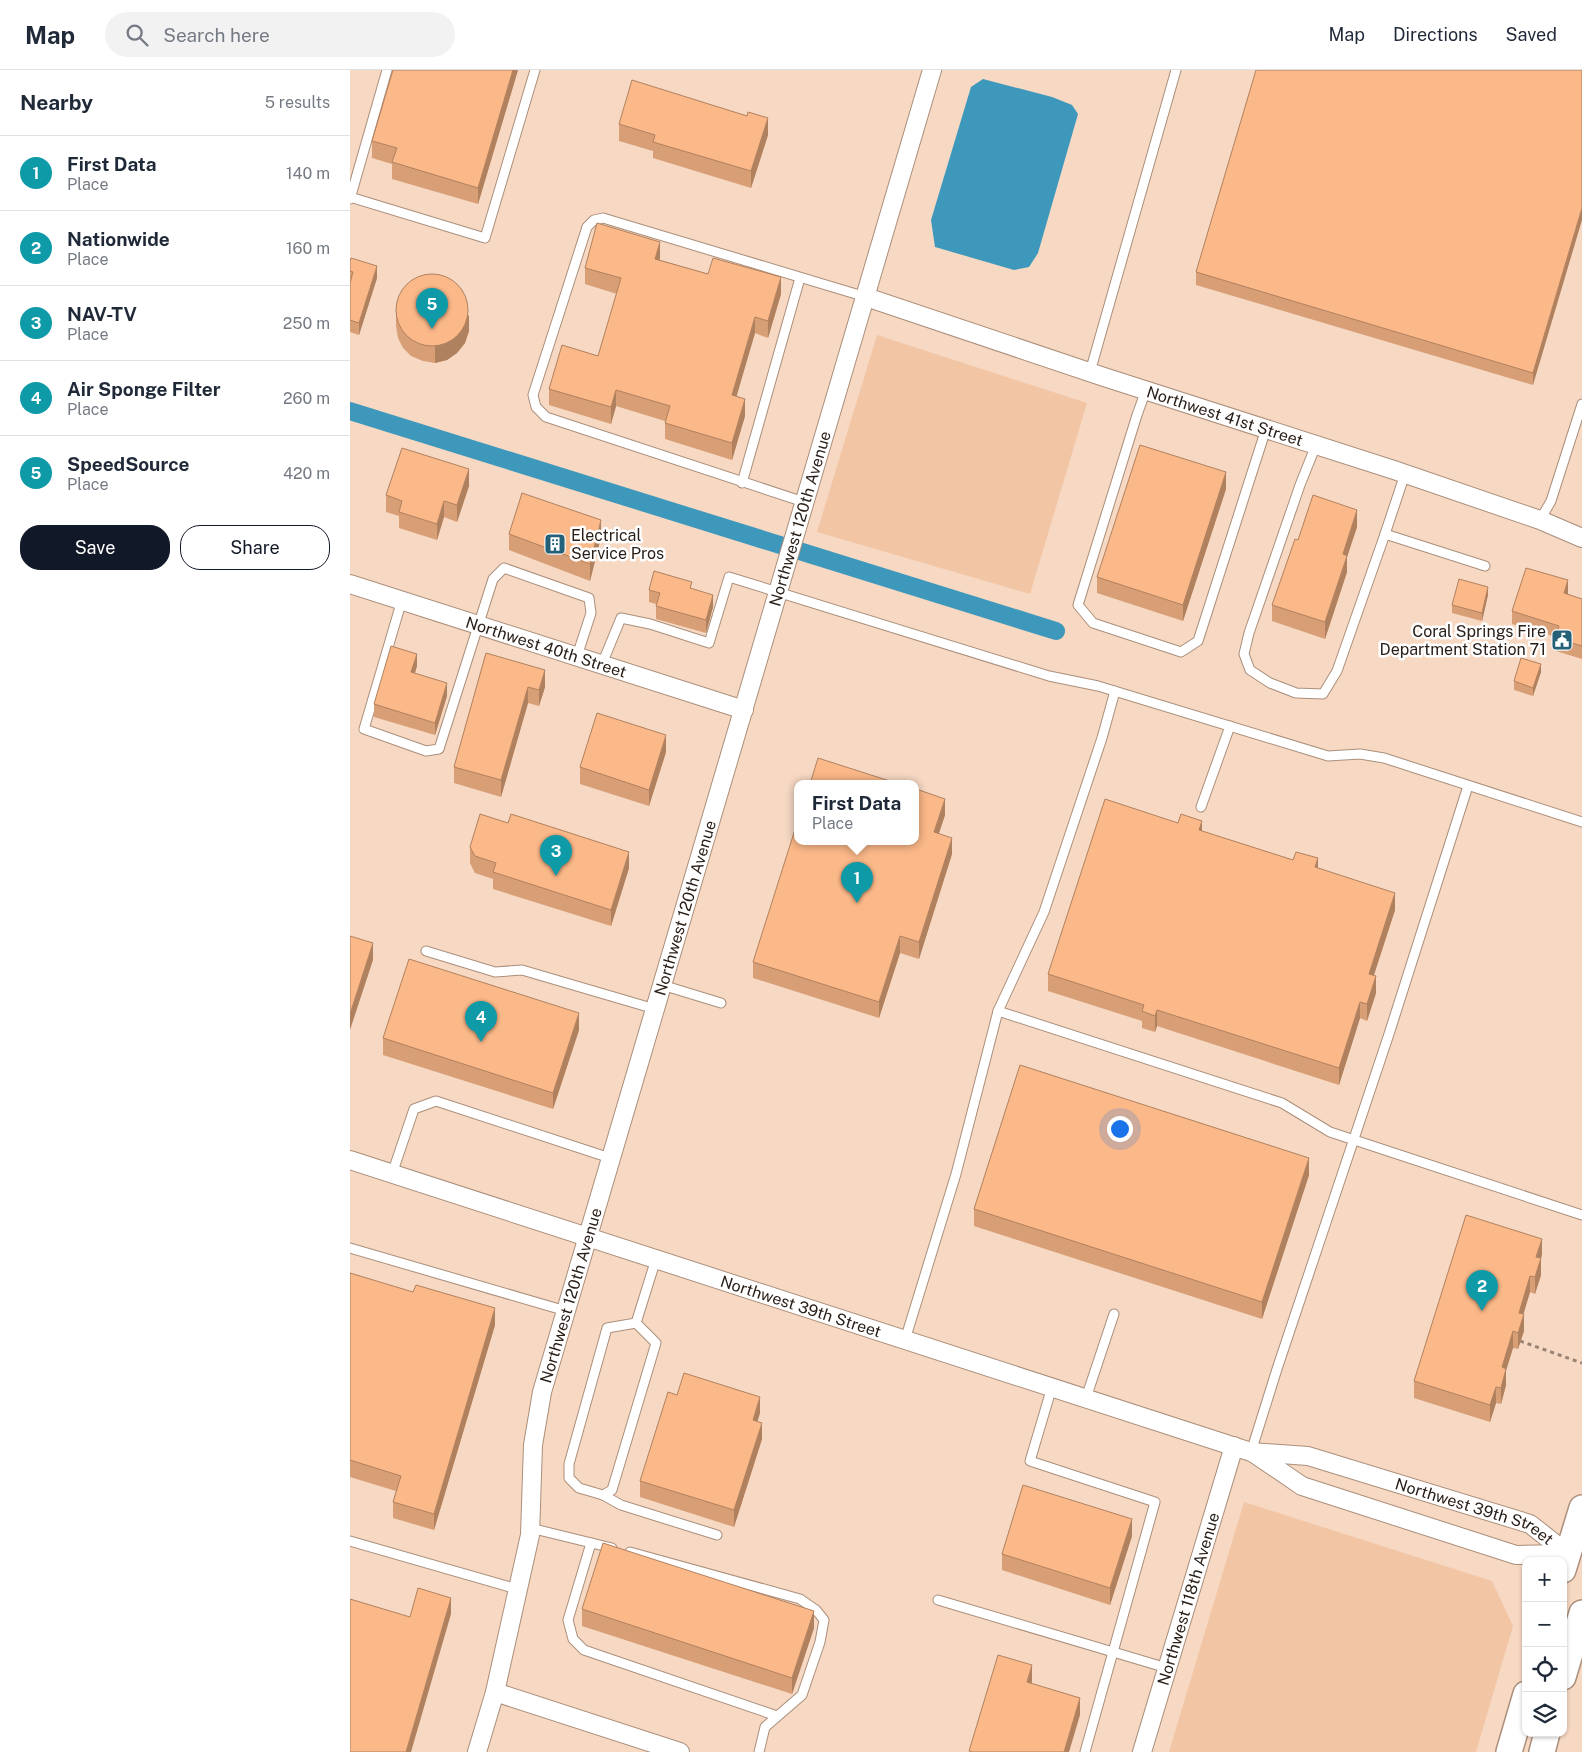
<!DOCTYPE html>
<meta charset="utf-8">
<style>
:root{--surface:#fff;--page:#f2f2f3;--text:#1f2937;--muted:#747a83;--line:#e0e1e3;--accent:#111827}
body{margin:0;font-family:"Public Sans",sans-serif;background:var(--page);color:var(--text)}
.controls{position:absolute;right:15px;bottom:15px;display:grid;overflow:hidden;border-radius:10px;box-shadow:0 1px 4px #0004}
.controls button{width:45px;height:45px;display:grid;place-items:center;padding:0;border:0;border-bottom:1px solid var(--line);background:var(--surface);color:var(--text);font:25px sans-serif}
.you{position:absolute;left:769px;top:1058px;width:18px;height:18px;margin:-12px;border:4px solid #fff;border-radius:50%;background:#1a73e8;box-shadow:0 0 0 8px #1a73e833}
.badge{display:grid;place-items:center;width:32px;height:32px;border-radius:50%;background:var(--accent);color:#fff;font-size:16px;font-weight:700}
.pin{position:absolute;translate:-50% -41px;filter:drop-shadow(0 1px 2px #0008)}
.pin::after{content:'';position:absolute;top:26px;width:18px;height:15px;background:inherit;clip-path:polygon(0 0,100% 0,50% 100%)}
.popup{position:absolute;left:444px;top:710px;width:125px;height:65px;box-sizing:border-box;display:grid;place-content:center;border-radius:10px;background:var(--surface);filter:drop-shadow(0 1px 4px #0005);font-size:16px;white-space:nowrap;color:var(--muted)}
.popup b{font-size:19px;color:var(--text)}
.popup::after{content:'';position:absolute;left:50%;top:100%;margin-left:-10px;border:10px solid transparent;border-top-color:var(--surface)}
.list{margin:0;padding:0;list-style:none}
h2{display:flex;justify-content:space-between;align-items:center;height:65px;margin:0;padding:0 20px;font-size:21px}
h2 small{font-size:16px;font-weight:400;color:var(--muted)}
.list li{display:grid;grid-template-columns:32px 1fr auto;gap:15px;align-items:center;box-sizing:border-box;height:75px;padding:0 20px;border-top:1px solid var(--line)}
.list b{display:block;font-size:19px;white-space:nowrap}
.list p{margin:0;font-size:16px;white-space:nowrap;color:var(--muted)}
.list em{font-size:16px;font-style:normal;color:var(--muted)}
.actions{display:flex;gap:10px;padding:15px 20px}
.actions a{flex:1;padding:11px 0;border:1px solid var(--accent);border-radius:20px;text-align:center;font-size:18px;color:var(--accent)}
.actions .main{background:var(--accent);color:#fff}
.icon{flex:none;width:28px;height:28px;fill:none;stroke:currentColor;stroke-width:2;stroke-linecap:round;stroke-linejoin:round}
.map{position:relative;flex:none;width:1232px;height:1682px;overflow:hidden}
header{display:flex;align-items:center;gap:30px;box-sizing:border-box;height:70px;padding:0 25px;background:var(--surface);border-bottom:1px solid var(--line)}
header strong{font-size:24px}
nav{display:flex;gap:28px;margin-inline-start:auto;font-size:18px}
.search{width:350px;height:45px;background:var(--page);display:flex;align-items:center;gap:12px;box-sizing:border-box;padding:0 18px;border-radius:28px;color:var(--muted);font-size:19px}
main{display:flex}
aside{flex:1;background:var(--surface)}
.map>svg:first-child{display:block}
.green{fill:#f2c5a5}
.water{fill:#3d98bb}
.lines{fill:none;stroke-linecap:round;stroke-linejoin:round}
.canal{stroke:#3d98bb;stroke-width:18}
.service-casing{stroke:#ab8f7b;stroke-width:11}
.minor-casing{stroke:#ab8f7b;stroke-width:20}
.secondary-casing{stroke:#ab8f7b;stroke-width:28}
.path{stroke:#988374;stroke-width:3;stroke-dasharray:4 4;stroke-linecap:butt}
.service{stroke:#fff;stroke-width:9}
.minor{stroke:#fff;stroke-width:18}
.secondary{stroke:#fff;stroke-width:25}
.wall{fill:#d89e75}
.shaded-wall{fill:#b0815f}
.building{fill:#fbb888;stroke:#b0815f}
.labels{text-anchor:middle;stroke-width:5;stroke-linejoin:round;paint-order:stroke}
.street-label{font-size:16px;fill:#2b2019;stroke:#fff}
.poi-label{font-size:16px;fill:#2b2019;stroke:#fff;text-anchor:start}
</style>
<header>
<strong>Map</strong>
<div class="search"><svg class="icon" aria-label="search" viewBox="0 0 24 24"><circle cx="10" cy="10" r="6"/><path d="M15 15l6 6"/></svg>Search here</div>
<nav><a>Map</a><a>Directions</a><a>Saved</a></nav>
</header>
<main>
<aside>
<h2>Nearby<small>5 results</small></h2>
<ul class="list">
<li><span class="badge" style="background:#0f9aa8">1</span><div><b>First Data</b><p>Place</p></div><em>140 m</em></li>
<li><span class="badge" style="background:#0f9aa8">2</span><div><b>Nationwide</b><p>Place</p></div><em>160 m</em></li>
<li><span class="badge" style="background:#0f9aa8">3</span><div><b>NAV-TV</b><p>Place</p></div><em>250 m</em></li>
<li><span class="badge" style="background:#0f9aa8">4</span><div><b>Air Sponge Filter</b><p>Place</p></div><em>260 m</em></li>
<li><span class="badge" style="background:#0f9aa8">5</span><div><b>SpeedSource</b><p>Place</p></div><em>420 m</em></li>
</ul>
<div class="actions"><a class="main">Save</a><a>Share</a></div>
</aside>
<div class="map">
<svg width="1232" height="1682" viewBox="0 0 1232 1682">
<rect width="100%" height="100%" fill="#f6d8c3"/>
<g class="green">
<path d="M527 265 737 333 680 524 467 462Z"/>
<path d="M894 1432 1142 1511 1163 1556 1126 1682H819Z"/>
</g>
<path class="water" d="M633 9 702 27 722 35 728 44 688 183 679 197 664 200 585 177 581 150 621 17Z"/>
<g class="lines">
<path class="canal" d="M0 341 706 561"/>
<g class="service-casing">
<g id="service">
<path d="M0 127 135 168 185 0"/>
<path d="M0 129 37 0"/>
<path d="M740 302 826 0"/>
<path d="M796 320 787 345 728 535 743 553 831 582 848 571 916 359"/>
<path d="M966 375 950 415 899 563 894 584 900 600 920 613 946 623 973 624 987 601 1035 464"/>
<path d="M1055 404 1035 464 1135 496"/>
<path d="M392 413 450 208"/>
<path d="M454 432 196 347 186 337 183 325 237 157 244 150 253 148 516 227"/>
<path d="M1190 450 1201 431 1232 334"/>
<path d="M52 530 14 659 76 681 89 679 143 509 154 498 239 528 241 543 227 586"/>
<path d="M252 594 271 548 300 554 359 573 379 507 699 606 748 616 978 686 1010 684 1034 688 1232 752"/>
<path d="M851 737 880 656"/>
<path d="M76 881 145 902 172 900 305 939"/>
<path d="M312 915 371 933"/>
<path d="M648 941 932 1033 980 1062 1232 1145"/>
<path d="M42 1104 64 1039 86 1031 260 1088"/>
<path d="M0 1178 216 1241"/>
<path d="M286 1253 257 1258 219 1394V1408L229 1418 253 1425 262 1420 306 1273 286 1253 306 1189"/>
<path d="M555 1270 606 1104 648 941 694 842 752 668 765 621"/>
<path d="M702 1317 680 1391 805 1432 735 1682"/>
<path d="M736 1328 764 1244"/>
<path d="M901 1382 927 1299 1039 964 1118 716"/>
<path d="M253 1425 271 1435 367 1465"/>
<path d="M180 1458 262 1478"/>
<path d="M0 1471 167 1519"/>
<path d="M241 1473 218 1550 223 1569 234 1580 427 1646"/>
<path d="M280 1482 450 1529 466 1540 474 1550 470 1572 452 1625 415 1657 409 1682"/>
<path d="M588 1530 817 1598"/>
</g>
</g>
<g class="minor-casing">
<g id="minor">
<path id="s1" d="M516 227 754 307 1044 400 1190 450 1232 468"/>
<path id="s2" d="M0 514 394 640"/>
<path id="s3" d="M0 1090 901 1382 958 1386 1180 1454 1218 1484"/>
<path d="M902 1382 952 1416 1166 1485 1218 1484"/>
<path d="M145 1622 330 1682"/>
<path id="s4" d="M127 1682 145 1622 180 1465 183 1375 192 1322 582 0"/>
<path id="s5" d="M792 1682 884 1376"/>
</g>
</g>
<g class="secondary-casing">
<g id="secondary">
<path d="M1213 1500 1232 1438"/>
<path d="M1213 1607 1232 1543"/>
<path d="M1159 1682 1176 1624"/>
<path d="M1192 1682 1197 1663"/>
</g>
</g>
<path class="path" d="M1170 1271 1232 1293"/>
<use href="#service" class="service"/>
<use href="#minor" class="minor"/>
<use href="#secondary" class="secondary"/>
</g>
<g class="wall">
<path d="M168 0 128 134 42 109V94L22 88V71Z"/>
<path d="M1232 0 1183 315 846 215V202Z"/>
<path d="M269 54 418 65 401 118 303 88V81L269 71Z"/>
<path d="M310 188V190L358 204 431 224 418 268 405 263 386 326 395 346 382 390 315 369V351L266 336 261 354 199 335V319L248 286 267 224 235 214V198Z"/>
<path d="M0 191 27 208 9 265 0 262Z"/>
<path d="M46 240 119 261 115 273 107 283 97 290 85 293 73 291 61 286 53 278 48 268 46 256Z"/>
<path d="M119 416 107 452 94 447 87 470 49 458V446L36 442V425Z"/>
<path d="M876 419 833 551 747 523V507Z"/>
<path d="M1007 457 997 487V502L975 569 922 551V535Z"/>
<path d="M159 464 251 467 240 511 159 480Z"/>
<path d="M342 519 363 537 356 563 306 549V534L299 532V520Z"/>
<path d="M1218 523 1217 524 1232 529V589L1206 581V567L1162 554V541Z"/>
<path d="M1138 525 1132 551 1102 543V535Z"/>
<path d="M136 583 195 617 189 636 178 633 151 727 104 713V697Z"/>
<path d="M67 596 65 603 97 626 85 665 24 647V634Z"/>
<path d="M1191 602 1183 626 1164 620V611Z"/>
<path d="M316 682 299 736 230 714V697Z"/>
<path d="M595 745 589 763 602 784 569 889 550 883 529 948 403 908V892Z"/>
<path d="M852 761 968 798 1045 840 1024 905 1026 923 1017 951 1010 948 989 1015 807 956 805 962 792 958V951L698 921V904Z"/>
<path d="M120 777 279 798 261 856 143 819V809L125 803 120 793Z"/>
<path d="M229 960 203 1039 33 985V968Z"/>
<path d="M959 1105 912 1249 624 1156V1139Z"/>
<path d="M1192 1185 1191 1188V1205L1185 1224 1180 1222 1173 1244 1174 1261 1168 1279 1163 1278 1156 1299V1315L1151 1334 1146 1333 1140 1352 1064 1328V1311Z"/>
<path d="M0 1203 145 1255 84 1460 43 1448V1432L46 1421 0 1407Z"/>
<path d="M327 1325 410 1343 407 1351 412 1369 384 1457 290 1427V1411Z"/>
<path d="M782 1466 760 1535 652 1500V1484Z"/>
<path d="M232 1539 464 1558 442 1624 232 1556Z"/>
</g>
<g class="shaded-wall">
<path d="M163 0H168L128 134V118Z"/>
<path d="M418 48V65L401 118V101Z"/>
<path d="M1232 138V150L1183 315V303Z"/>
<path d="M310 172V188L305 205V189Z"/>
<path d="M27 196V208L9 265V253Z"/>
<path d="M431 207V224L418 268V251Z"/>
<path d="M119 245V261L115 273 107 283 97 290 85 293V276Z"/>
<path d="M405 247V263L382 342V325Z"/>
<path d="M266 320V336L261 354V337Z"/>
<path d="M395 329V346L382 390V373Z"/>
<path d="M119 399V416L107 452V435Z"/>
<path d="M876 402V419L833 551V535Z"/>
<path d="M94 431V447L87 470V454Z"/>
<path d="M1007 440V457L997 487V502L975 569V552L993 484Z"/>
<path d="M251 450V467L240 511V494Z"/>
<path d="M1218 510V523L1214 536V523Z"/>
<path d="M1138 517V525L1132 551V543Z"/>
<path d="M363 525V537L356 563V550Z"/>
<path d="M67 584V596L61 615V602Z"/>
<path d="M1191 594V602L1183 626V618Z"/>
<path d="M195 600V617L189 636V620Z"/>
<path d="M97 613V626L85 665V653Z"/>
<path d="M178 617V633L151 727V710Z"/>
<path d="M316 665V682L299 736V720Z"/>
<path d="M595 729V745L584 778V762Z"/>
<path d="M852 751V768L849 760Z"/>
<path d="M602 768V784L569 889V872Z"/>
<path d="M279 782V798L261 856V840Z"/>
<path d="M968 788V805L965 797Z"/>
<path d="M1045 823V840L1019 920V904Z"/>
<path d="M550 866V883L529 948V932Z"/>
<path d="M23 873V890L0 960V944Z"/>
<path d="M1026 906V923L1017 951V934Z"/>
<path d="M1010 932V948L989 1015V998Z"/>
<path d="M807 940V956L805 962V946Z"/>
<path d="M229 943V960L203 1039V1023Z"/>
<path d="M959 1088V1105L912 1249V1232Z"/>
<path d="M1192 1169V1185L1186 1203V1187Z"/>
<path d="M1191 1188V1205L1185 1224V1207Z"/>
<path d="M1180 1206V1222L1169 1259V1243Z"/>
<path d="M145 1238V1255L84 1460V1444Z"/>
<path d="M1174 1244V1261L1168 1279V1263Z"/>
<path d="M1163 1261V1278L1152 1314V1297Z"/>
<path d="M1156 1299V1315L1151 1334V1318Z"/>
<path d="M1146 1317V1333L1140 1352V1335Z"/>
<path d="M410 1327V1343L403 1366V1350Z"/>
<path d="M412 1353V1369L384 1457V1440Z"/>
<path d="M782 1449V1466L760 1535V1518Z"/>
<path d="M101 1528V1544L61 1682H56Z"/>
<path d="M464 1541V1558L442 1624V1608Z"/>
<path d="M682 1595V1612L677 1628V1612Z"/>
<path d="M730 1628V1645L719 1682H714Z"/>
</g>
<g class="building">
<path d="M43 0H163L128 118 42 92 47 78 22 71Z"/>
<path d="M906 0H1232V138L1183 303 846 202Z"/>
<path d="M282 10 397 46 398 42 418 48 401 101 303 72 305 65 269 54Z"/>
<path d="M247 153 310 172 305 189 358 204 363 188 431 207 418 251 405 247 382 325 395 329 382 373 315 353 320 336 266 320 261 337 199 319 212 275 248 286 271 208 235 198Z"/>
<path d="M1 188 27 196 9 253 0 250V213L3 202 0 201V191Z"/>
<circle cx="82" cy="240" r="36"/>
<path d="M790 375 876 402 833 535 747 507Z"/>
<path d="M52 378 119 399 107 435 94 431 87 454 49 442 52 431 36 425Z"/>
<path d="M172 423 251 450 240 494 159 464Z"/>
<path d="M963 425 1007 440 993 484 997 486 975 552 922 535 945 469 948 470Z"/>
<path d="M1176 498 1218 510 1214 523 1232 529V576L1206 568 1209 556 1162 541Z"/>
<path d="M304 501 342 512 340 518 363 525 356 550 306 536 310 523 299 520Z"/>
<path d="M1109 509 1138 517 1132 543 1102 535Z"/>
<path d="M41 576 67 584 61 602 97 613 85 653 24 634Z"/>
<path d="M136 583 195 600 189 620 178 617 151 710 104 697Z"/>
<path d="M1171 588 1191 594 1183 618 1164 611Z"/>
<path d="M247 643 316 665 299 720 230 697Z"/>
<path d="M468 688 549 714H460Z"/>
<path d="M566 719 595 729 584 762 602 768 569 872 550 866 529 932 403 892 448 750V772H566Z"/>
<path d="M755 729 828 753 831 744 852 751 849 760 943 790 946 782 968 788 965 797 1045 823 1019 904 1026 906 1017 934 1010 932 989 998 807 940 805 946 792 941 794 935 698 904Z"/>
<path d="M130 744 158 753 161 744 279 782 261 840 143 802 146 793 125 786 120 777Z"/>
<path d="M0 866 23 873 0 944Z"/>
<path d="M59 889 229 943 203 1023 33 968Z"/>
<path d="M670 995 959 1088 912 1232 624 1139Z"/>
<path d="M1116 1145 1192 1169 1186 1187 1191 1188 1185 1207 1180 1206 1169 1243 1174 1244 1168 1263 1163 1261 1152 1297 1156 1299 1151 1318 1146 1317 1140 1335 1064 1311Z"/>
<path d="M0 1203 63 1222 66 1215 145 1238 84 1444 43 1432 51 1406 0 1390Z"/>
<path d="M334 1303 410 1327 403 1350 412 1353 384 1440 290 1411 318 1322 327 1325Z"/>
<path d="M673 1415 782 1449 760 1518 652 1484Z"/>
<path d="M253 1473 464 1541 442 1608 232 1539Z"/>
<path d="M68 1518 101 1528 56 1682H0V1529L60 1547Z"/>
<path d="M648 1585 682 1595 677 1612 730 1628 714 1682H622L619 1681Z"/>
</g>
<defs>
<g id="building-square" transform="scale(1.125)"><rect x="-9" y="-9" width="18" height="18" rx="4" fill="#246178" stroke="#fff"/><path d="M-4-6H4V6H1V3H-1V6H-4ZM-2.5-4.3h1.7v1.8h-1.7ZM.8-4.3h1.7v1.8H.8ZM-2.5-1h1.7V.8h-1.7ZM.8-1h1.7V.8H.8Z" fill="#fff"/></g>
<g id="civic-square" transform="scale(1.125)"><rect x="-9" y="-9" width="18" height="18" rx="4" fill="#246178" stroke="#fff"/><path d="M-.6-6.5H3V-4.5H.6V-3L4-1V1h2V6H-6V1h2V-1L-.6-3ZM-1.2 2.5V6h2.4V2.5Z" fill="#fff"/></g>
</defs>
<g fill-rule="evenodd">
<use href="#building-square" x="205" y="474"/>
<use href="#civic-square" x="1212" y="570"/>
</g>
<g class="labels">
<g class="street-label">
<text dy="6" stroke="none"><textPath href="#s1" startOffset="378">Northwest 41st Street</textPath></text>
<text dy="6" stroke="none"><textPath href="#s4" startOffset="1278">Northwest 120th Avenue</textPath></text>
<text dy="6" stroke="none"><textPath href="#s2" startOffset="206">Northwest 40th Street</textPath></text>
<text dy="6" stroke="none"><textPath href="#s4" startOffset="872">Northwest 120th Avenue</textPath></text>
<text dy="6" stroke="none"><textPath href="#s4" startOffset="468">Northwest 120th Avenue</textPath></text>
<text dy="6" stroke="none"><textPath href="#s3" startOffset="474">Northwest 39th Street</textPath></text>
<text dy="6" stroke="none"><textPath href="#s3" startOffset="1180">Northwest 39th Street</textPath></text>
<text dy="6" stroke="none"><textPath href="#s5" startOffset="160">Northwest 118th Avenue</textPath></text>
</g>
<g class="poi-label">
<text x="221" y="471">Electrical<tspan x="221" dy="18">Service Pros</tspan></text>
<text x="1196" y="567" text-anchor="end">Coral Springs Fire<tspan x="1196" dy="18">Department Station 71</tspan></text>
</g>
</g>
</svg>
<div class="controls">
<button>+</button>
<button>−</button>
<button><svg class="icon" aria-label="locate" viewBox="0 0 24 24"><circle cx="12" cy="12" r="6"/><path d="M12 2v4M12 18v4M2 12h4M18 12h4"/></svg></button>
<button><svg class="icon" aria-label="layers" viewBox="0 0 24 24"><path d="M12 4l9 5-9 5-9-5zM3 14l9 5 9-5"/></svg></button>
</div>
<div class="you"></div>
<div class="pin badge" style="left:507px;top:833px;background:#0f9aa8">1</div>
<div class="popup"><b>First Data</b>Place</div>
<div class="pin badge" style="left:1132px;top:1241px;background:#0f9aa8">2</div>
<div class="pin badge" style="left:206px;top:806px;background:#0f9aa8">3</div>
<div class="pin badge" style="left:131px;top:972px;background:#0f9aa8">4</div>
<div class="pin badge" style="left:82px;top:259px;background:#0f9aa8">5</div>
</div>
</main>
